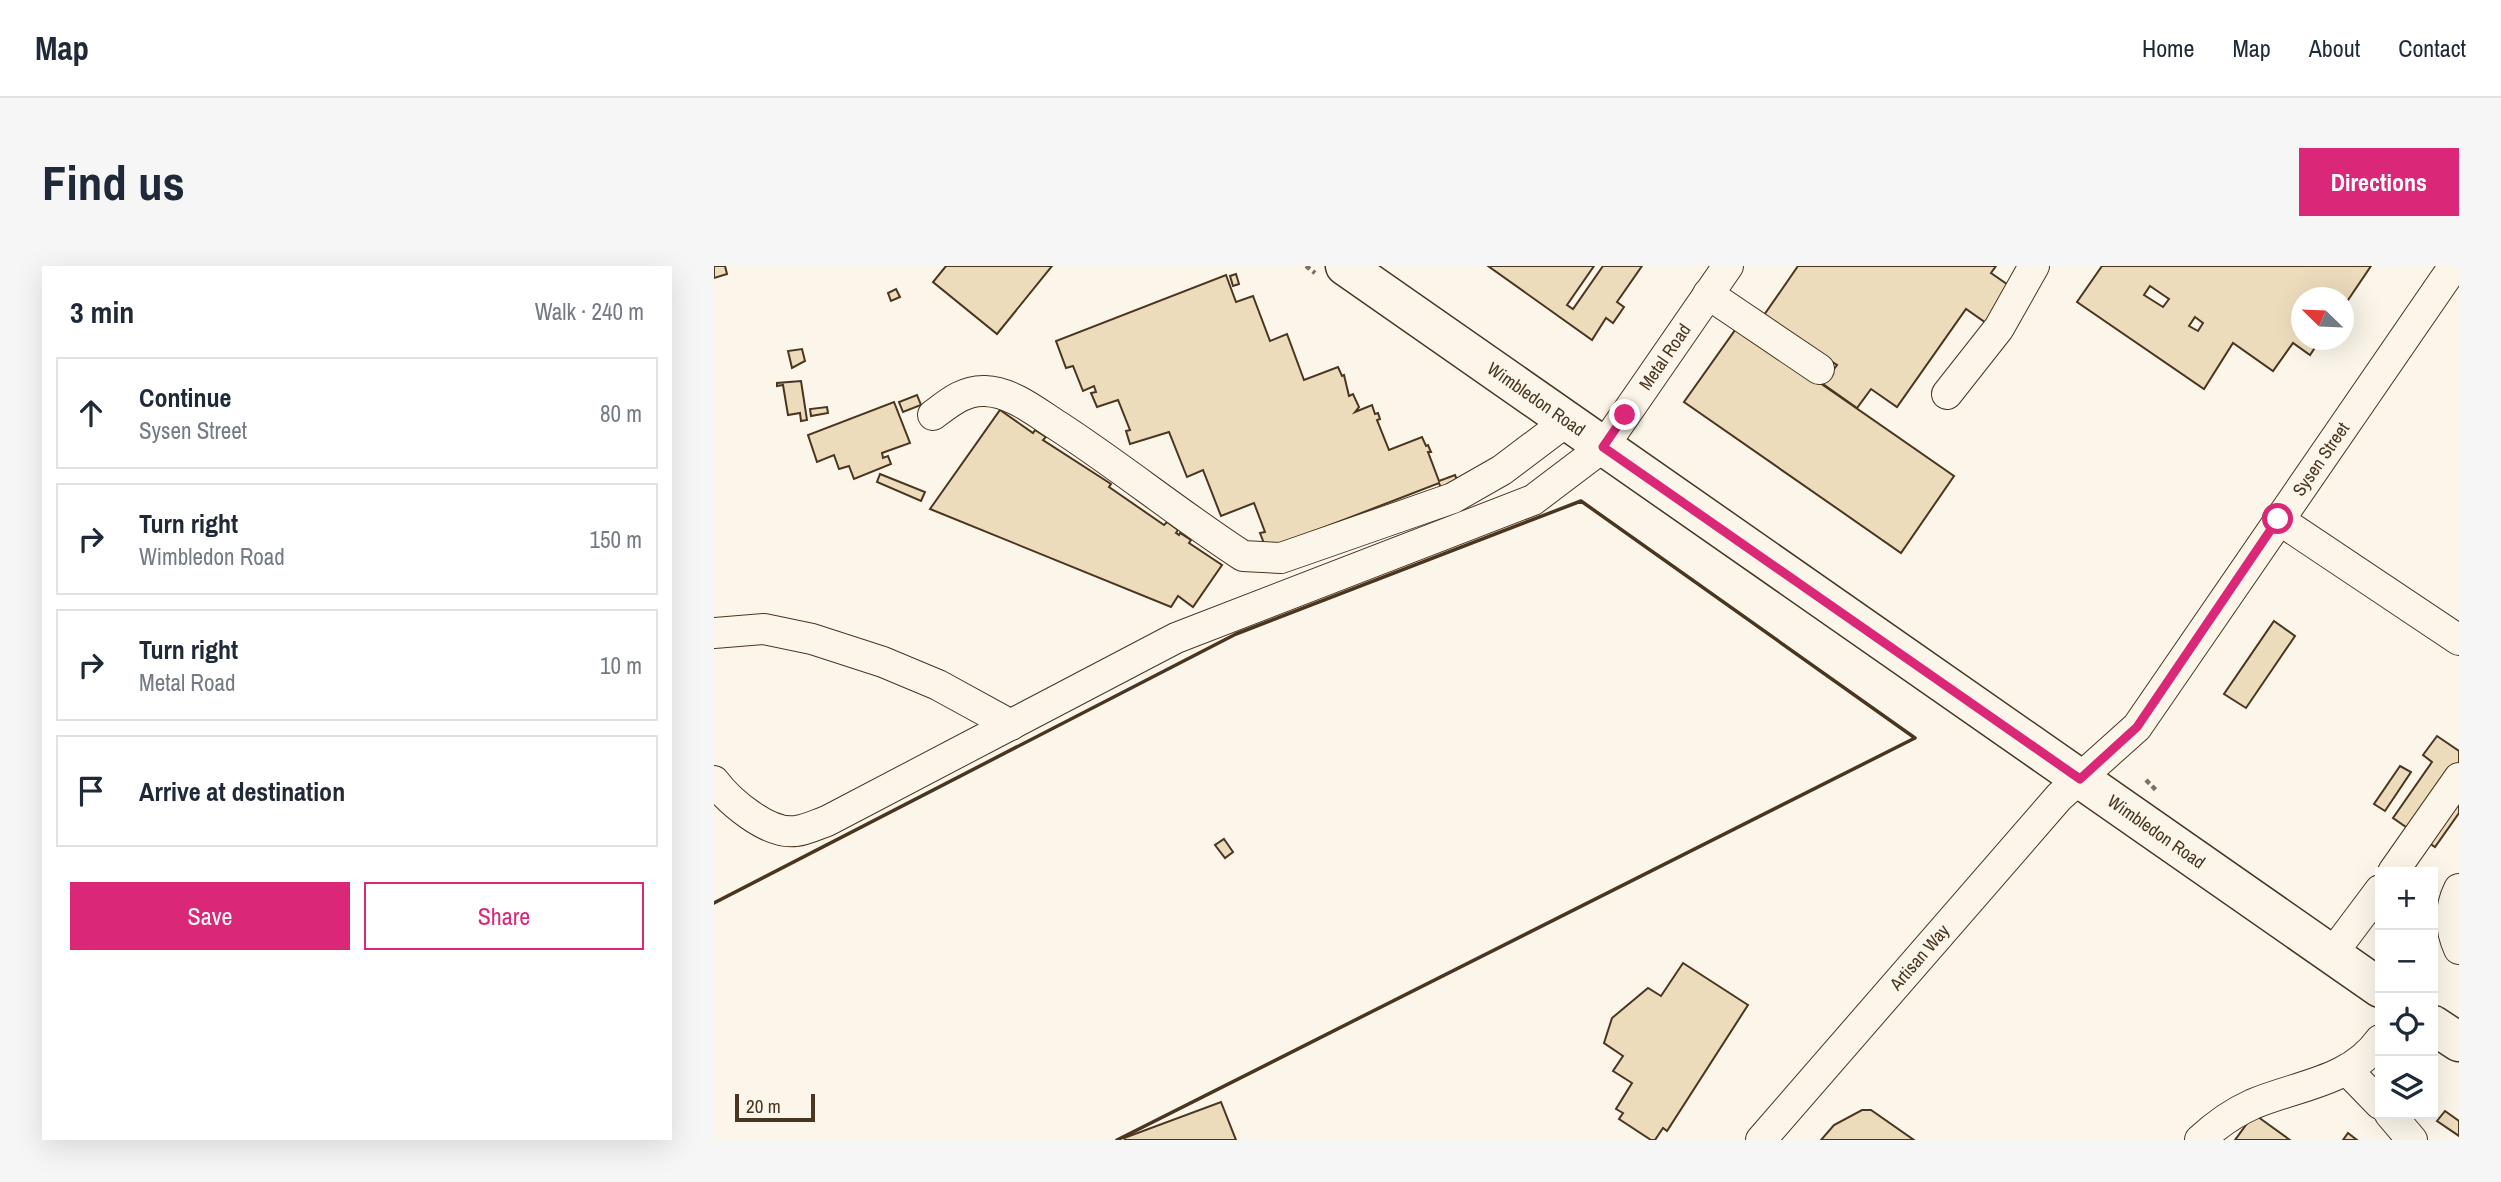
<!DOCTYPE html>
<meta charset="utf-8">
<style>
:root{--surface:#fff;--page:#f6f6f7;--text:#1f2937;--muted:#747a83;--line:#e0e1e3;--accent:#db2777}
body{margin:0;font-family:"Archivo Narrow",sans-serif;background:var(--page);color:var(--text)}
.controls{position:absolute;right:21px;bottom:21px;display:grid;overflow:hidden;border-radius:0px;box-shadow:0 7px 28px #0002}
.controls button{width:63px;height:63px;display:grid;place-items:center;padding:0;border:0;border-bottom:2px solid var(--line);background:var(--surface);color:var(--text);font:35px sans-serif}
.compass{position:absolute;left:1577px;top:21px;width:63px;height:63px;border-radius:50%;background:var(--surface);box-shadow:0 7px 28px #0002;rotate:293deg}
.scale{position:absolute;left:21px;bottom:18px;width:80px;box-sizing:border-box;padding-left:7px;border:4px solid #4a3520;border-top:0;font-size:19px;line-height:24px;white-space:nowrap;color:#4a3520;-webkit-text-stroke:5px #fbf6e9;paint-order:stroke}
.stop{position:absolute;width:21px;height:21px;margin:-16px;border:5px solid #db2777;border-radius:50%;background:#fff}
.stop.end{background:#db2777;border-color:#fff;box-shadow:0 2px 7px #0008}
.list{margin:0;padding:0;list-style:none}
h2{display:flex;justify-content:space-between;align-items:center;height:91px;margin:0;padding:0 28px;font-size:30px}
h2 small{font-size:23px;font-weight:400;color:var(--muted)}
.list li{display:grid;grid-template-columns:46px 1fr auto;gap:21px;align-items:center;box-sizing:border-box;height:112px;margin:0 14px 14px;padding:0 14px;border:2px solid var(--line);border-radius:0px}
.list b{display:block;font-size:26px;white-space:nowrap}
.list p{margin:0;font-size:23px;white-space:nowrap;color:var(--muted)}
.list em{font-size:23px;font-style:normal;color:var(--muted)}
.actions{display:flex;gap:14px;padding:21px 28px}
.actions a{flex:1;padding:16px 0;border:2px solid var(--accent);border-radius:0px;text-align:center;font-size:24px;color:var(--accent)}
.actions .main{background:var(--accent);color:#fff}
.icon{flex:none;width:38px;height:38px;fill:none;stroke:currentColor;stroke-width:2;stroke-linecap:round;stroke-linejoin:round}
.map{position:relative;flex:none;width:1745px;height:874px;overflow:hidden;border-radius:0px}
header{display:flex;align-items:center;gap:42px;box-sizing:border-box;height:98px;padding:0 35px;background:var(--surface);border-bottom:2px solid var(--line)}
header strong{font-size:33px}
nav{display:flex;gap:38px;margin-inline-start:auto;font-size:24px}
.intro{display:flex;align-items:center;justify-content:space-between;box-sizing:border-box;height:168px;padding:0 42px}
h1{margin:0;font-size:49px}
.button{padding:18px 32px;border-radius:0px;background:var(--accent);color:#fff;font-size:24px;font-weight:700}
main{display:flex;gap:42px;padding:0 42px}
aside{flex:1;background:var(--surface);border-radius:0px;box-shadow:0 7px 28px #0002}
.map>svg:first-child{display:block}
.building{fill:#ecdcbc;stroke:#4a3520;stroke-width:2;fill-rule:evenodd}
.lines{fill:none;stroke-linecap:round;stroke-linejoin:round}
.minor-casing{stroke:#4a3520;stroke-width:32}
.major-casing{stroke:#4a3520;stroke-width:41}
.path{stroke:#7f6f5c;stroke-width:4.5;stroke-dasharray:5 3.5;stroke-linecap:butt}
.minor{stroke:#fbf6e9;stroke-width:30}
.major{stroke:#fbf6e9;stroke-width:38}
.wall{stroke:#4a3520;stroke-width:3.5}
.route{stroke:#db2777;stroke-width:9}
.labels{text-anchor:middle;stroke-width:5;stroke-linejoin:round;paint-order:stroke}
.street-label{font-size:18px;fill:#4a3520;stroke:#fbf6e9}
</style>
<header>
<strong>Map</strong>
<nav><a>Home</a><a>Map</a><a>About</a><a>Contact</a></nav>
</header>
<div class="intro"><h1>Find us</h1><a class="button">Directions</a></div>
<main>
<aside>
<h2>3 min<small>Walk · 240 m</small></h2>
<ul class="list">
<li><svg class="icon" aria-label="ahead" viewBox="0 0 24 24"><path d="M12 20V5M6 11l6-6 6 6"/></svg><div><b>Continue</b><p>Sysen Street</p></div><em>80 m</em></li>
<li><svg class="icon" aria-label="right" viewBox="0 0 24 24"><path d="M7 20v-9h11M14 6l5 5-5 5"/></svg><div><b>Turn right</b><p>Wimbledon Road</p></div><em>150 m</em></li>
<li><svg class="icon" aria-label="right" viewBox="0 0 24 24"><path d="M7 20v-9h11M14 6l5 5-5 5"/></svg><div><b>Turn right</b><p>Metal Road</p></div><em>10 m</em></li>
<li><svg class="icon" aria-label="arrive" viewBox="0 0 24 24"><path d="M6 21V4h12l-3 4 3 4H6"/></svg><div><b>Arrive at destination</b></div></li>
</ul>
<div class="actions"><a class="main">Save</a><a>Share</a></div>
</aside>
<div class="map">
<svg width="1745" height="874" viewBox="0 0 1745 874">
<rect width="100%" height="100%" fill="#fbf6e9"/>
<g class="building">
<path d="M0 0H11L13 8 0 12Z"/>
<path d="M232 0H338L283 68 219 16Z"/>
<path d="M774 0H880L853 39 859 43 889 0H928L903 36 910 41 899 57 892 52 878 74Z"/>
<path d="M1084 0H1282L1277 7 1300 23 1275 59 1252 43 1183 141 1157 123 1143 142 1109 118 1123 99 1082 71 1048 52Z"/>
<path d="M1388 0H1657L1630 40V32H1588V74H1606L1596 89 1579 77 1559 105 1519 77 1490 123 1363 36ZM1436 20 1455 33 1449 41 1430 29ZM1481 51 1489 57 1484 65 1475 60Z"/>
<path d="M522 8 525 18 519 20 516 10Z"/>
<path d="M512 9 522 36 539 30 556 75 573 68 590 114 624 101 628 110 630 109 635 130 639 128 645 141 641 146 658 139 661 148 664 147 666 153 663 154 675 184 708 171 712 180 714 179 717 186H714L725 215 741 209 746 221 729 228 725 217 557 282 551 280 546 267 551 266 540 237 507 250 489 204 473 211 455 166 416 178 412 165 416 164 404 134 383 141 377 127 382 126 380 120 369 125 359 100 352 102 342 75Z"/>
<path d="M182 23 186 31 177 35 174 27Z"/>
<path d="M1024 60 1240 210 1187 287 970 136Z"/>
<path d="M88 83 91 95 78 102 74 85Z"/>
<path d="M87 115 93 154 87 155 86 147 74 149 69 119 63 120V117Z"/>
<path d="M203 129 207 139 189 146 185 136Z"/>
<path d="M180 136 196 177 168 187 169 192 174 190 177 198 140 213 135 200 125 203 120 189 103 196 94 169Z"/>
<path d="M113 141 114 147 97 150 96 143Z"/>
<path d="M286 144 319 167 321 164 332 171 329 174 397 218 395 221 450 259 453 256 464 264 462 267 465 269 466 267 477 274 475 277 508 299 479 341 464 330 457 341 216 243Z"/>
<path d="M166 208 211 226 207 235 163 216Z"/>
<path d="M1560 355 1581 370 1532 442 1510 428Z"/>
<path d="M1723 470 1745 485V547L1721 581 1679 552 1718 496 1709 489Z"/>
<path d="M1686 500 1697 506 1671 545 1660 538Z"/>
<path d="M510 573 519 586 511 592 501 579Z"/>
<path d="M969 697 1034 739 953 865 949 862 941 874H937L905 853 909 847 902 843 918 817 899 805 909 790 890 777 898 752 934 722 947 730Z"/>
<path d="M507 836 522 874H411L410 872Z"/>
<path d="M1148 844H1157L1200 874H1107L1120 859Z"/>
<path d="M1731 845 1745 855V870L1723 855Z"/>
<path d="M1540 848 1576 874H1521Z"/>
<path d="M1634 867 1643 874H1629Z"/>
</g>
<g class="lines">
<g class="minor-casing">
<g id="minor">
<path d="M994 28 1105 103"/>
<path d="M1233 128 1285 62 1320 0"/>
<path d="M219 149C235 137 250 124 271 125 298 126 322 146 344 160 407 201 466 249 529 290L567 292 739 232 788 204 853 155"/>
<path d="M1564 253 1745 374"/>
<path d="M0 367 50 363 98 373 169 396 224 419 297 459"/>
<path id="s1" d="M0 515C15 535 54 569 82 565 92 564 104 558 113 555L462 372 819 234 889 181 1014 0"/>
<path d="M1679 606 1745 512"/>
<path d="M1745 623C1735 643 1736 663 1745 683"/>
<path d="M1618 688 1666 624"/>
<path d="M1633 804 1666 838"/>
<path d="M1676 848 1698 874"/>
<path id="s2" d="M1047 874 1345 531 1423 461 1740 0"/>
<path d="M1486 874C1502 859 1519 847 1539 838 1584 819 1636 816 1666 774"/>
</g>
</g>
<g class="major-casing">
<g id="major">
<path id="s3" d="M631 0 1666 722"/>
<path d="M1719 759 1745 776"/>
</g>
</g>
<g class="path">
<path d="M592 0 601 7"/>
<path d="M1432 514 1443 525"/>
</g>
<use href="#minor" class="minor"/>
<use href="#major" class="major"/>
<path class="wall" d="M0 637 522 368 867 235 1201 472 403 874"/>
</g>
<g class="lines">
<path class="route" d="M911 149 889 181 1366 513 1423 461 1564 253"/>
</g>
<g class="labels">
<g class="street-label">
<text dy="6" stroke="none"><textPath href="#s1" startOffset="1106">Metal Road</textPath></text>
<text dy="6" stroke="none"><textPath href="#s3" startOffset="233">Wimbledon Road</textPath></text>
<text dy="6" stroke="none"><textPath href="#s2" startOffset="884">Sysen Street</textPath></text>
<text dy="6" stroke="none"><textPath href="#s3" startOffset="989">Wimbledon Road</textPath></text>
<text dy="6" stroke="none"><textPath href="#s2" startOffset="242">Artisan Way</textPath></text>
</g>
</g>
</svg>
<div class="controls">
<button>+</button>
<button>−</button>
<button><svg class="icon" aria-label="locate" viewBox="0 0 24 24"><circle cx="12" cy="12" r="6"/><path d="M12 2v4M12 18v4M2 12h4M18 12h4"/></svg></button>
<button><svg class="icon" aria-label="layers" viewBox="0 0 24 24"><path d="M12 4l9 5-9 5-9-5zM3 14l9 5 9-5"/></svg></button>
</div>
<svg class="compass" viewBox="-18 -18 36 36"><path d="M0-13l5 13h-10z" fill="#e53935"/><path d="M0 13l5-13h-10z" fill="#747a83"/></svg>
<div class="scale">20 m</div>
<div class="stop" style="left:1564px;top:253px"></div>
<div class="stop end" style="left:911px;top:149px"></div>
</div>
</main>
